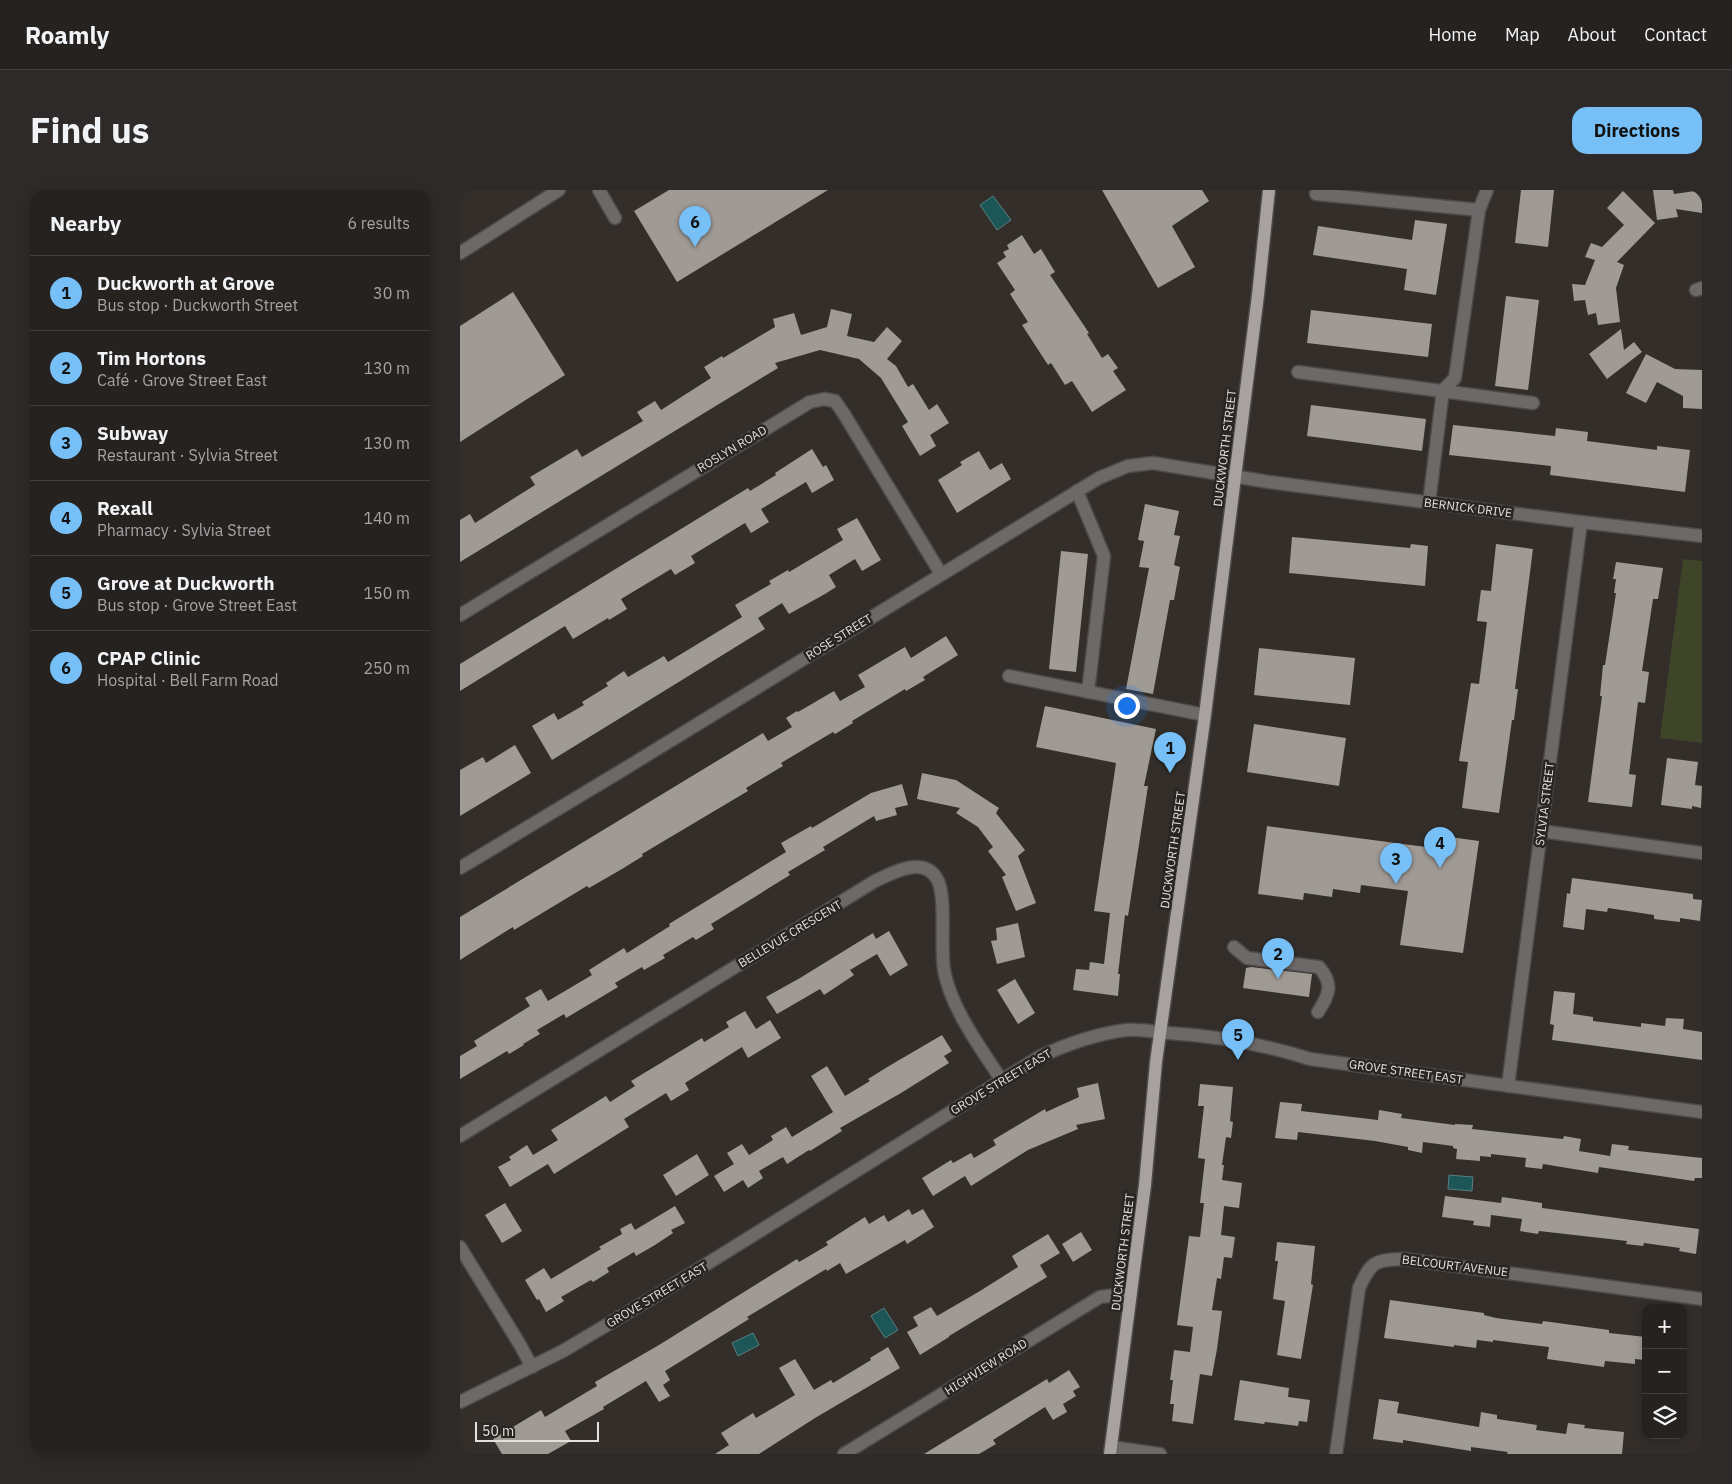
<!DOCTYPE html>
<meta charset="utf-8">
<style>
:root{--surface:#262220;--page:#2e2a29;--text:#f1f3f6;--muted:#a4a4a5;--line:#423f3e;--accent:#76c0f7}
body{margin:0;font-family:"IBM Plex Sans",sans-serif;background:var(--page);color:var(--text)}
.controls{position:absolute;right:15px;bottom:15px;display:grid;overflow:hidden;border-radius:10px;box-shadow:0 2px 12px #0003}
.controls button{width:45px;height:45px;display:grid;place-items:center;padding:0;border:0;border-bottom:1px solid var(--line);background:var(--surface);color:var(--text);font:25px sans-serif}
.scale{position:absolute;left:15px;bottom:12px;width:124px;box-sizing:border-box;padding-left:5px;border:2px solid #e3e0dd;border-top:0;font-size:14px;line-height:18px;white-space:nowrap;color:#e3e0dd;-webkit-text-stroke:4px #292521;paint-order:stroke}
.you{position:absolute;left:666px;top:515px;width:18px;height:18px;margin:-12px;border:4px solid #fff;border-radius:50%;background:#1a73e8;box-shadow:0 0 0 8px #1a73e833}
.badge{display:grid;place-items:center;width:32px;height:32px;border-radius:50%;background:var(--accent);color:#111;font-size:16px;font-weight:700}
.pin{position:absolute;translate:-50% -41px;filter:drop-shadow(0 1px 2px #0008)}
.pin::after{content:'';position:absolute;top:26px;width:18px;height:15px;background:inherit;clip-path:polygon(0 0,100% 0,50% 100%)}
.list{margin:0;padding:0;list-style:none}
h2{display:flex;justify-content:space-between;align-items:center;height:65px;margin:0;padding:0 20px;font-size:21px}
h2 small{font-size:16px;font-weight:400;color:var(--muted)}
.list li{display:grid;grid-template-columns:32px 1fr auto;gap:15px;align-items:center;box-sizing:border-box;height:75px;padding:0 20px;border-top:1px solid var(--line)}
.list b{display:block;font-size:19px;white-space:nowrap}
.list p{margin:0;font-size:16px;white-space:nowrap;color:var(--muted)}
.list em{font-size:16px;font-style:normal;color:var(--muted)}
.icon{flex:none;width:28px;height:28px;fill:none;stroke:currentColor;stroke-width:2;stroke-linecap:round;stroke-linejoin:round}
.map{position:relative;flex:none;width:1242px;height:1264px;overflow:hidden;border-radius:15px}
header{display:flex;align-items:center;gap:30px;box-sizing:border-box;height:70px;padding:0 25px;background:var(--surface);border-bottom:1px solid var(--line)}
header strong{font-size:24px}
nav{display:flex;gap:28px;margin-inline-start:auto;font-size:18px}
.intro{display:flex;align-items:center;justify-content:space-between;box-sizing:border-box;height:120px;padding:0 30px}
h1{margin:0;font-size:35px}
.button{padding:12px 22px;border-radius:15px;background:var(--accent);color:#111;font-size:18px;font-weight:700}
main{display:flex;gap:30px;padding:0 30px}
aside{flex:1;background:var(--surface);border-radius:15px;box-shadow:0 2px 12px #0003}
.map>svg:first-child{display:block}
.green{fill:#3f4529}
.water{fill:#1c5657;stroke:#587f7f}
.building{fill:#a09a95}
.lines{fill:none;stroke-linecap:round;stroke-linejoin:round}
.minor-casing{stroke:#4f4a47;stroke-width:15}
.major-casing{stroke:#4f4a47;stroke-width:15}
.minor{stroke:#6c6969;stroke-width:12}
.major{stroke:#a8a1a2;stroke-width:12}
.labels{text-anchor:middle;stroke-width:5;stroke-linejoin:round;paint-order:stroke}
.street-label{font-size:12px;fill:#e3e0dd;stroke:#292521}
</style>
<header>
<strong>Roamly</strong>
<nav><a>Home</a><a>Map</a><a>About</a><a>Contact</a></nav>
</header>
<div class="intro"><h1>Find us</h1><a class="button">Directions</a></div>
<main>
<aside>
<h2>Nearby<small>6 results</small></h2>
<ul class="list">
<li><span class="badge">1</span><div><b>Duckworth at Grove</b><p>Bus stop · Duckworth Street</p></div><em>30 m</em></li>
<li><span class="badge">2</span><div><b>Tim Hortons</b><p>Café · Grove Street East</p></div><em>130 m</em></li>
<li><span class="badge">3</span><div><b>Subway</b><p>Restaurant · Sylvia Street</p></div><em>130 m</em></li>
<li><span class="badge">4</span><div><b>Rexall</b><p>Pharmacy · Sylvia Street</p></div><em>140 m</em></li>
<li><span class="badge">5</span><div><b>Grove at Duckworth</b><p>Bus stop · Grove Street East</p></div><em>150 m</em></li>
<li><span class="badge">6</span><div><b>CPAP Clinic</b><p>Hospital · Bell Farm Road</p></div><em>250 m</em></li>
</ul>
</aside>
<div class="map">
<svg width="1242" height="1264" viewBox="0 0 1242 1264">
<rect width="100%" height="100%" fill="#332e2a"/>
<path class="green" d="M1223 369 1242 371V553L1200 548Z"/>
<g class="water">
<path d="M533 6 551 30 537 40 520 15Z"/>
<path d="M989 985 1013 987 1012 1001 988 999Z"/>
<path d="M424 1118 438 1140 425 1148 411 1126Z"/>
<path d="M293 1143 299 1155 278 1166 272 1153Z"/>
</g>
<g class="building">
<path d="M209 0H368L217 92 174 21Z"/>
<path d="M642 0H742L749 11 712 36 735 77 698 98Z"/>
<path d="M1061 0H1094L1088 57 1055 53Z"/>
<path d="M1193 0H1213L1214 4 1242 0V23L1216 19 1218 27 1197 30Z"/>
<path d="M1163 1 1195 33 1157 72 1164 75 1156 98 1160 132 1138 135 1136 123 1128 125 1125 110 1114 111 1112 94 1125 95 1135 70 1125 67 1131 53 1142 57 1164 35 1147 18Z"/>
<path d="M955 30 987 34 976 105 944 100 947 79 853 65 858 36 952 50Z"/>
<path d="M562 45 574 64 581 59 595 82 590 85 629 143 627 144 642 168 648 164 658 178 653 181 666 200 632 222 612 191 605 195 591 173 588 175 562 135 568 132 550 104 555 100 537 73 546 67 543 62 549 59 547 55Z"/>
<path d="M53 102 105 185 0 252V136Z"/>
<path d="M1046 106 1079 110 1068 200 1035 196Z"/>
<path d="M371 119 392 124 387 146 414 152 427 137 442 151 427 169 436 176 448 197 453 194 469 220 477 214 489 233 470 245 476 256 460 266 442 236 448 232 421 188 399 169 360 160 315 173 318 178 0 372V330L10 324 15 333 75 295 70 287 117 259 122 267 183 231 177 222 195 211 201 220 251 188 244 177 262 166 263 168 315 137 313 129 334 123 341 145 367 137Z"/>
<path d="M851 120 972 134 968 167 847 153Z"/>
<path d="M1161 139 1164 160 1174 152 1182 162 1147 189 1129 164Z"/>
<path d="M1186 164 1215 179 1242 180V219L1223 218V206L1197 192 1186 213 1166 203Z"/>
<path d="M851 215 966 229 962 261 847 246Z"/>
<path d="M993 235 1095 246 1096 238 1128 242 1127 251 1197 260V256L1230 260 1225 302 1090 285 1091 276 989 265Z"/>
<path d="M352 259 363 277 366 275 374 290 352 303 346 292 301 319 309 332 291 343 285 333 231 366 235 373 215 385 211 379 161 409 167 419 149 430 148 428 113 449 105 436 0 501V474L288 298 290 301 316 285 315 283Z"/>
<path d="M519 261 530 280 542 273 551 289 497 323 478 290 502 275 500 272Z"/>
<path d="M685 314 719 321 714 345 720 346 714 375 720 377 714 410H710L693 504 666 499 689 378 679 377 684 351 678 350Z"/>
<path d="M397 328 421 370 402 381 395 369 369 385 376 397 365 404 329 424 322 413 298 428 305 439 92 570 72 536 94 523 98 530 124 515 122 512 148 496 146 493 164 481 168 487 204 466 208 472 282 427 275 415 311 394 309 391 328 380 329 382 383 350 377 339Z"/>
<path d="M832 347 950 358 951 354 968 356 965 396 829 383Z"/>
<path d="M1036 354 1073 359 1055 499H1058L1056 514 1054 530H1052L1039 623 1002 618 1008 572 999 571 1011 493 1019 494 1027 432 1017 431 1021 400 1031 401Z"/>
<path d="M601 361 628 364 616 482 589 479Z"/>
<path d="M1156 372 1203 378 1198 409H1193L1182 481 1189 482 1185 513 1178 512 1169 584 1176 585 1172 617 1128 612 1142 506H1140L1143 475H1145L1156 403H1154L1156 389H1153Z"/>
<path d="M486 446 498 465 463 487 465 490 446 501 445 499 392 531 393 533 375 544 373 542 321 573 323 576 286 598 288 601 182 664 183 666 162 679 129 698 127 696 54 740 53 737 0 770V727L303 543 308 551 332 537 326 528 337 521 338 522 374 501 380 511 405 497 398 485 445 457 451 468Z"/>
<path d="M799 458 895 468 890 515 794 505Z"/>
<path d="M585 516 696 539 684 596H688L668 726 665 725 658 784H660L658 806 613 800 616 779 629 780 630 772 644 774 650 723 634 721 656 573 576 557Z"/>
<path d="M794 534 886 548 879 596 787 582Z"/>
<path d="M55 555 71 583 0 626V580L23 567 26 573Z"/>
<path d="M1207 568 1238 572 1235 595 1242 596 1241 618 1232 616V619L1201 615Z"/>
<path d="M462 583 496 590 539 618 536 623 565 660 558 666 576 713 556 721 542 687 546 685 528 661 533 657 518 637 496 623 500 618 457 609Z"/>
<path d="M442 594 448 615 435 618 437 625 416 631 414 626 363 657 365 660 328 682 330 685 251 734 254 739 236 750 233 747 203 765 205 768 184 780 182 777 155 793 158 797 138 809 106 828 104 824 77 840 80 844 63 854 64 855 49 864 47 861 0 889V866L17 856 14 851 70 816 65 808 81 799 88 811 132 785 129 780 164 758 167 763 210 736 209 734 326 662 321 653 351 636 352 638 411 603Z"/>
<path d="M807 636 966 657 968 644 1019 651 1003 763 940 755 948 701 901 695 900 703 873 699 872 707 844 703 843 710 798 704Z"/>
<path d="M1112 688 1233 704V709L1242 710 1240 731 1220 728V732L1194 729V725L1148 718 1147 722 1126 719 1124 740 1103 737 1107 703 1110 704Z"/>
<path d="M558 733 565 767 537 774 531 751 537 750 536 738Z"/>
<path d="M429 741 448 775 430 786 417 764 390 780 394 785 364 805 360 799 317 824 306 807 340 788 413 743 416 749Z"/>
<path d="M791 777 852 784 849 807 783 798 786 778Z"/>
<path d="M555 789 575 823 558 834 537 800Z"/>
<path d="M1094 801 1115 803 1113 824 1133 827V831L1181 837V833L1205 836 1206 828 1224 829 1223 839 1242 842V870L1092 850 1094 835 1090 834Z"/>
<path d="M285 821 296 839 310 830 321 848 288 868 282 857 225 893 229 900 211 911 206 903 164 929 169 937 94 984 88 974 50 997 38 977 51 970 49 967 67 955 73 965 98 950 91 940 146 906 150 912 175 896 171 891 242 848 244 852 269 837 266 832Z"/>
<path d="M482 845 492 861 484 866 489 873 441 903 380 938 382 941 350 961 349 960 327 974 323 967 299 981 303 988 288 998 283 990 264 1002 254 986 274 974 267 963 282 954 289 965 313 950 311 946 326 937 332 947 373 922 351 886 367 876 385 906 410 891 408 889 429 876Z"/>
<path d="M638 893 645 929 616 935 618 939 568 960 511 996 505 986 473 1006 462 988 491 970 493 973 511 963 514 968 536 955 533 950 585 919 586 922 619 907 617 898Z"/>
<path d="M740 894 773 897 770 931 773 932 771 948 766 947 762 975H764L762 990 782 993 779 1018 764 1016 761 1045 775 1047 772 1068 764 1067 761 1089 757 1088 752 1120 762 1121 757 1159 752 1186 740 1184 733 1234 712 1231 714 1214H710L713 1190H710L714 1160 730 1162 733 1137 717 1135 729 1046 740 1047 744 1013H740L745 969 738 968 744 916H738Z"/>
<path d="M820 912 842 914 841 921 918 930 919 920 942 924 941 928 995 935V934L1013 935 1012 939 1103 949 1104 946 1121 949 1119 961 1150 966 1152 954 1169 956 1168 960 1242 968V988H1235L1234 991 1139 977 1138 983 1083 974 1082 979 1065 977 1066 968 1031 964V967L1020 966V971L996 969 997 959 993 958V956L963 952 962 963 948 960V957L915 951 838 942 837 950 815 948Z"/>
<path d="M237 964 249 985 216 1006 203 985Z"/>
<path d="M985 1006 1041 1013 1042 1007 1082 1013V1018L1239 1039 1236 1064 1219 1061 1220 1058 1184 1053 1183 1056 1166 1054 1167 1051 1079 1041 1078 1044 1060 1041 1062 1029 1031 1025 1030 1037 1013 1035 1014 1031 982 1027Z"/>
<path d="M45 1013 62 1041 42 1053 25 1025Z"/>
<path d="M215 1016 225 1033 211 1040 213 1043 195 1055 176 1066 174 1062 147 1078 149 1082 133 1092 131 1090 101 1107 104 1111 86 1122 79 1109 77 1110 65 1090 84 1078 91 1089 141 1059 139 1057 162 1044 160 1039 171 1033 175 1040Z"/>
<path d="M449 1019 452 1025 463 1019 474 1037 447 1054 445 1050 386 1084 380 1073 367 1081 366 1079 287 1127 289 1129 205 1181 210 1190 203 1195 210 1206 199 1212 186 1191 143 1217 144 1219 105 1241 111 1251 88 1264H42L33 1249 81 1220 85 1227 137 1196 135 1192 199 1155 337 1069 339 1072 368 1055 366 1052 405 1027 409 1034 424 1025 428 1032Z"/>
<path d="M621 1042 632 1060 613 1072 602 1054Z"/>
<path d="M588 1044 600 1063 580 1075 587 1087 489 1146V1147L460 1165 447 1142 458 1136 453 1127 471 1117 477 1126 520 1101 558 1077 552 1066Z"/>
<path d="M817 1052 855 1056 851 1094 853 1095 841 1169 817 1165 825 1111 813 1109 818 1071H815Z"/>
<path d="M930 1110 1024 1123V1125L1036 1128 1082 1134 1083 1131 1149 1140V1143L1186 1147 1184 1170 1175 1169V1174L1145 1171 1144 1177 1087 1169 1089 1157 1033 1150V1152L1017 1150 1016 1158 994 1155V1157L924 1148Z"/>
<path d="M428 1157 440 1178 355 1228 299 1264H255L269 1255 261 1243 293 1223 296 1228 335 1205 319 1178 335 1169 354 1200 371 1190 373 1193 411 1170 410 1168Z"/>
<path d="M609 1180 620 1197 613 1201 616 1206 603 1214 607 1222 593 1230 585 1217 533 1250 536 1254 519 1264H464L587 1189 589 1193Z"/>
<path d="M780 1190 829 1198 828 1207 850 1210 847 1232 839 1231 838 1236 805 1232 804 1234 774 1230Z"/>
<path d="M919 1209 939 1212 937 1223 1019 1237 1021 1222 1037 1225V1229L1077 1235 1076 1240 1106 1244 1108 1233 1125 1235 1124 1238 1164 1242 1162 1264H1047L1048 1262 1011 1257V1261L943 1250V1253L913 1249Z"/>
</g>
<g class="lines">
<g class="minor-casing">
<g id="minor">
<path d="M139 0 155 28"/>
<path d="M856 4 1019 20"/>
<path d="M0 63 99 0"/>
<path d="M1236 100 1242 98"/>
<path d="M838 182 1073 213"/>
<path d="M617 301 644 366 628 502"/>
<path d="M969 313 983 200 995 188 1019 20 1027 0"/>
<path d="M0 425 350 212 364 209 375 211 384 224 481 384"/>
<path d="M549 486 745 525"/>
<path d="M1081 641 1242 663"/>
<path d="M0 678 161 581 639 288 668 276 693 273 809 292 1121 332 1242 346"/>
<path d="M774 757 787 768 859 777C874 794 869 805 858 822"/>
<path d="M1048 896 1121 332"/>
<path d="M0 946 415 691C432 683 464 665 477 689 487 705 480 757 484 780 491 819 521 858 542 891"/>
<path d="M0 1057 59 1153 72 1177"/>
<path d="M0 1212 103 1161 197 1105 579 867C607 854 636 844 666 840 679 839 695 842 708 843 757 846 803 854 850 869L1242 922"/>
<path d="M651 1257 700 1264"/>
<path d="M384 1264 640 1107 671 1103"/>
<path d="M876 1264 899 1098C911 1072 914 1070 943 1069L1242 1109"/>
</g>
</g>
<g class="major-casing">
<path id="major" d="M650 1264 685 995 696 872 745 525 798 105 809 0"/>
</g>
<use href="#minor" class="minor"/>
<use href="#major" class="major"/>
</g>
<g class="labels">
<g class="street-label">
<text transform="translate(765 258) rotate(-83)" y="4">DUCKWORTH STREET</text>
<text transform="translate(272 259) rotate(-31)" y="4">ROSLYN ROAD</text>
<text transform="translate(1008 318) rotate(7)" y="4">BERNICK DRIVE</text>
<text transform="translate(379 447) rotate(-32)" y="4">ROSE STREET</text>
<text transform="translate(1085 614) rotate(-83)" y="4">SYLVIA STREET</text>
<text transform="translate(713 660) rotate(-82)" y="4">DUCKWORTH STREET</text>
<text transform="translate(330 744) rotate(-31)" y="4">BELLEVUE CRESCENT</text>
<text transform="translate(946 882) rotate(8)" y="4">GROVE STREET EAST</text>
<text transform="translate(541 892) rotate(-31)" y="4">GROVE STREET EAST</text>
<text transform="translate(663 1062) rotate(-83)" y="4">DUCKWORTH STREET</text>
<text transform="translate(995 1076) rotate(7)" y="4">BELCOURT AVENUE</text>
<text transform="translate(197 1105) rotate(-31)" y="4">GROVE STREET EAST</text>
<text transform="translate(526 1177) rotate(-32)" y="4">HIGHVIEW ROAD</text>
</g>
</g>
</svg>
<div class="controls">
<button>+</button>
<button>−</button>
<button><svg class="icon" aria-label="layers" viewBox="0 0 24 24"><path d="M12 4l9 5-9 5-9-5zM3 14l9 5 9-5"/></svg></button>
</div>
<div class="scale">50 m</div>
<div class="you"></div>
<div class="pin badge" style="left:710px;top:583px">1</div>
<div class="pin badge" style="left:818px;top:789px">2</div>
<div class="pin badge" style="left:936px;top:694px">3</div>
<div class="pin badge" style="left:980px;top:678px">4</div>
<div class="pin badge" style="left:778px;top:870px">5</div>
<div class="pin badge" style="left:235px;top:57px">6</div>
</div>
</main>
